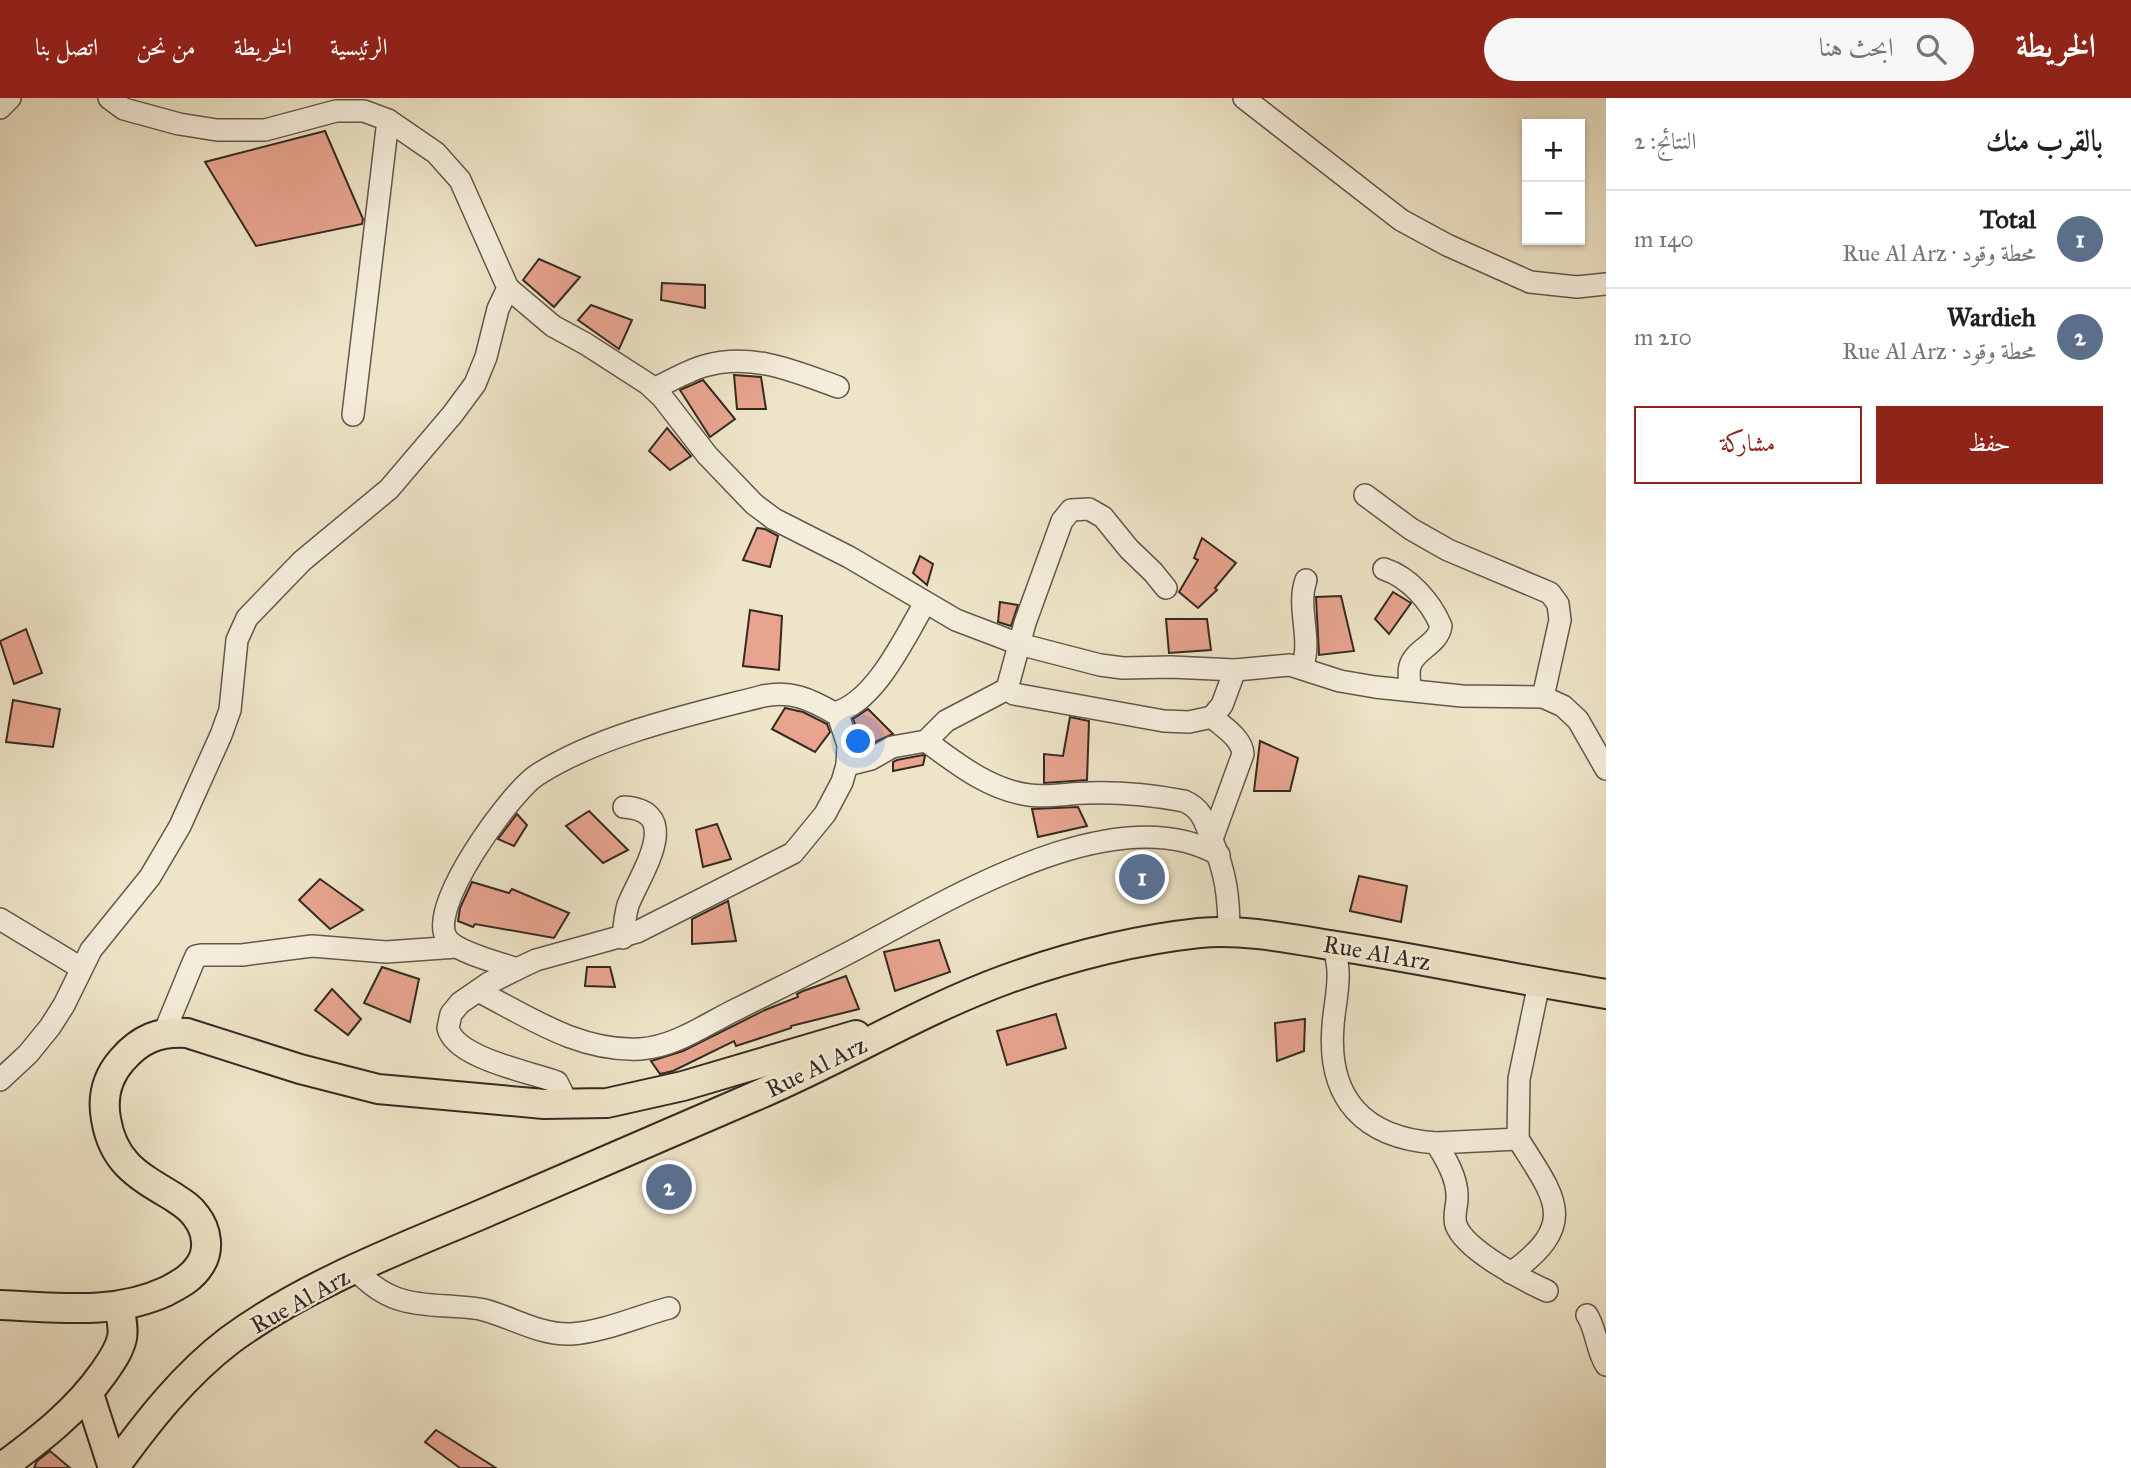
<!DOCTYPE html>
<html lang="ar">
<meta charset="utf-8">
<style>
:root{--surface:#fff;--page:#f6f6f6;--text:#202124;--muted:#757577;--line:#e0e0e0;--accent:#8f2418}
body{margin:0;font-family:"IM FELL Great Primer",Amiri,serif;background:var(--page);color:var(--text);direction:rtl}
.controls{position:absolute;right:21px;top:21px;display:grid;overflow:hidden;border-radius:0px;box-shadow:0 2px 5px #0004}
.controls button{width:63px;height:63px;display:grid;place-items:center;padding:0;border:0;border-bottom:2px solid var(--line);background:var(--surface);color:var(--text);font:35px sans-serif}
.you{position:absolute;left:859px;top:644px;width:24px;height:24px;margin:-18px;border:5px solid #fff;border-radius:50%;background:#1a73e8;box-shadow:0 0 0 10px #1a73e833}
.badge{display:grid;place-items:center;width:46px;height:46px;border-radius:50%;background:var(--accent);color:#fff;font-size:23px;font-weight:700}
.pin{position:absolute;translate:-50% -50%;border:4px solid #fff;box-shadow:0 2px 7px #0006}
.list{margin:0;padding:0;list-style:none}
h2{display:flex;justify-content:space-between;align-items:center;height:91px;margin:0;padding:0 28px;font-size:30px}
h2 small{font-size:23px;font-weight:400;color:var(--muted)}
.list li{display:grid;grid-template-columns:46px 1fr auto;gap:21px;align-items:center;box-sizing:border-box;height:98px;padding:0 28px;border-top:2px solid var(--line)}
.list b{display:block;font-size:26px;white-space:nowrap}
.list p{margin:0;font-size:23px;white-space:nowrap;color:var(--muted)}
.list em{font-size:23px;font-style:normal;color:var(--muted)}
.actions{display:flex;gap:14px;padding:21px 28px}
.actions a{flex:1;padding:16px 0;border:2px solid var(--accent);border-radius:0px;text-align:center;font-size:24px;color:var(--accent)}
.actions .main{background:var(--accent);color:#fff}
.icon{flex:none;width:38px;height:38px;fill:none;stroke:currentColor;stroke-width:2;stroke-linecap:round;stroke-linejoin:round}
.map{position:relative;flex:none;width:1606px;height:1370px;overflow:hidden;direction:ltr}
header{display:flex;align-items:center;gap:42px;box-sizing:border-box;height:98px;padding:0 35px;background:var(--accent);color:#fff}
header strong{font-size:33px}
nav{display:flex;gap:38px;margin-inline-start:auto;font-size:24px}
.search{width:490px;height:63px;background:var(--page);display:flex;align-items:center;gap:18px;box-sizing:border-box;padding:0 24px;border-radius:38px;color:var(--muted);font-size:26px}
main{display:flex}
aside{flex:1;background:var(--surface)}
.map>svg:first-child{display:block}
.building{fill:#e8a48f;stroke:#352a23;stroke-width:2}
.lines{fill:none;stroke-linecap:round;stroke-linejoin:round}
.minor-casing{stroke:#63584c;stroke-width:24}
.major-casing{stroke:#352a23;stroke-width:32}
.minor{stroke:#f4eddb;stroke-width:21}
.major{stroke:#eee4c7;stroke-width:28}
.labels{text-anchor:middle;stroke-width:5;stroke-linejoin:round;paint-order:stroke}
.street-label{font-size:24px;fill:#352a23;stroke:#f4eddb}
</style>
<header>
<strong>الخريطة</strong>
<div class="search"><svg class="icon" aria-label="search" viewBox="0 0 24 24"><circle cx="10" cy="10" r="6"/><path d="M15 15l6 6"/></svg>ابحث هنا</div>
<nav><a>الرئيسية</a><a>الخريطة</a><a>من نحن</a><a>اتصل بنا</a></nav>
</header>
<main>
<aside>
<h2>بالقرب منك<small>النتائج: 2</small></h2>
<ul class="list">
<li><span class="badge" style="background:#5c6f8a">1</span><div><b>Total</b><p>محطة وقود · Rue Al Arz</p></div><em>140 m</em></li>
<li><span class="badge" style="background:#5c6f8a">2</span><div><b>Wardieh</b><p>محطة وقود · Rue Al Arz</p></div><em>210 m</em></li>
</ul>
<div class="actions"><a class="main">حفظ</a><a>مشاركة</a></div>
</aside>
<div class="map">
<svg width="1606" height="1370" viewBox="0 0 1606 1370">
<rect width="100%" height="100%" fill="#eee4c7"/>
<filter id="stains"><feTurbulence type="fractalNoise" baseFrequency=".00286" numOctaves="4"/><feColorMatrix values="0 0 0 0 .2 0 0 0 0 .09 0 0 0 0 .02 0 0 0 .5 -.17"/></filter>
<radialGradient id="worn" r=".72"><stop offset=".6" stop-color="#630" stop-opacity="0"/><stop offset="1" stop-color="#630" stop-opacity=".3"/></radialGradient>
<g class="building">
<path d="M325 33 363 121 362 126 256 148 205 64Z"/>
<path d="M539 161 580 179 554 209 523 182Z"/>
<path d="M662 185 705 187V210L661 202Z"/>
<path d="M591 207 632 222 619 251 578 222Z"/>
<path d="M734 277 761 279 766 311H737Z"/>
<path d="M703 282 735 321 710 339 680 292Z"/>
<path d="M667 330 691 358 670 372 649 353Z"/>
<path d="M757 430 765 431 778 438 770 469 743 462Z"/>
<path d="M1202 440 1236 465 1215 490 1217 492 1198 510 1179 494 1198 462 1194 460Z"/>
<path d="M920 458 933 466 927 487 913 475Z"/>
<path d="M1393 494 1411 505 1389 536 1375 521Z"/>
<path d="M1341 498 1354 553 1319 557 1316 499Z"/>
<path d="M1000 504 1018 507 1011 528 998 524Z"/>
<path d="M750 512 782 518 779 572 743 568Z"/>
<path d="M1166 521H1207L1211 552 1169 555Z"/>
<path d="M26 531 42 575 14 586 0 543Z"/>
<path d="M13 602 60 611 53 649 6 644Z"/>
<path d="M785 610 803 614 827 626 830 634 815 654 772 631Z"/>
<path d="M868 611 893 636 864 649 853 621Z"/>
<path d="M1070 619 1089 623 1087 682 1044 685V656L1063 658Z"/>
<path d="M1260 643 1298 660 1290 693H1254Z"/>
<path d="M923 657 925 658 923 667 893 673V664L897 662Z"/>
<path d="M1078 709 1087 728 1038 739 1032 711Z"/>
<path d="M589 713 628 752 603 765 566 728Z"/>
<path d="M517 716 527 727 514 748 498 741Z"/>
<path d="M717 726 731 761 703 769 696 732Z"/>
<path d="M1359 778 1407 788 1401 824 1350 813Z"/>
<path d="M320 781 363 812 330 831 299 802Z"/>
<path d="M472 784 509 795 512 791 569 815 554 840 475 826 473 829 458 823 460 810Z"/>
<path d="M728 803 736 843 692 846V821Z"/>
<path d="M939 842 950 874 895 893 884 854Z"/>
<path d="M382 869 419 881 410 924 364 905Z"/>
<path d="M587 869H610L615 889 585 888Z"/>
<path d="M846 878 859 911 791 928V930L736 948 734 943 673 973 660 976 651 963 683 953 765 912 798 899 797 896 803 893Z"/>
<path d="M332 891 361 921 348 937 315 912Z"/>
<path d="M1056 916 1066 950 1007 967 997 933Z"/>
<path d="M1305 921 1304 953 1277 963 1275 925Z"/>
<path d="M436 1332 496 1370H460L425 1344Z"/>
<path d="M50 1353 70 1370H34L37 1363Z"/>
</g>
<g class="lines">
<g class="minor-casing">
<g id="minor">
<path d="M1244 0 1401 122 1447 147 1530 184 1577 189 1606 186"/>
<path d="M0 10 10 0"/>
<path d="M508 190 553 228 586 246 648 286 662 299 707 357 754 406 774 421 849 459 956 522 1019 546 1100 567 1123 570 1171 569 1235 572 1290 567 1340 583 1375 589 1462 598 1543 599 1563 608 1578 622 1606 671"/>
<path d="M654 291C670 283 687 273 704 268 751 254 794 273 838 289"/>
<path d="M353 317 388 22"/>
<path d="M1365 397 1411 431 1448 452 1550 495 1558 506 1560 522 1543 599"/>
<path d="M1384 471C1409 479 1431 504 1441 528 1438 547 1415 551 1410 568 1408 575 1410 584 1410 591"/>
<path d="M1302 570C1313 541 1296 510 1306 482"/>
<path d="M1007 591 1025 525 1062 423 1071 412 1089 411 1103 419 1129 451 1153 474 1166 490"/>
<path d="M1212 619 1222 607 1235 572"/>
<path d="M926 643C957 666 990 692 1029 697 1049 700 1069 695 1088 695 1121 694 1152 697 1184 703 1203 711 1205 725 1212 742 1226 775 1229 799 1229 835"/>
<path d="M847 667 871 661 892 649 926 643 946 623 1007 591 1014 596 1164 623 1189 624 1212 619C1223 629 1242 640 1243 656L1212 741"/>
<path d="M0 821 81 870"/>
<path d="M623 840C624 829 625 817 628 807 639 778 686 713 624 709"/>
<path d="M1334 847C1335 856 1338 865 1338 874 1339 892 1334 910 1333 928 1327 1001 1364 1040 1436 1045 1446 1061 1458 1081 1457 1100 1457 1109 1453 1118 1456 1127 1465 1152 1523 1182 1547 1193"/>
<path d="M517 871C500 865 459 855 448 842 423 813 511 694 537 677 601 636 689 617 763 598 790 592 810 601 834 615 875 605 905 539 925 505"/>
<path d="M478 893C529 919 579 954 640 951 675 949 706 926 737 911 781 889 825 868 869 844 959 796 1119 699 1219 757"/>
<path d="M164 935 192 867 196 858 201 857H242L312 848 386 854 457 849"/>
<path d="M0 982 28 956 50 929 64 907 91 852 150 779 180 728 221 637 230 612 237 542 247 520 302 463 389 391 452 317 475 286 486 259 498 211 508 190 460 82 436 55 388 22 364 13H336L265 32H217L179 26 124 11 109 0"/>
<path d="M557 1006 562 994 557 984C530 974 455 960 448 930L451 916 460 905 489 885 517 871 536 862 637 834 793 755 825 716 842 684 847 667 848 647 840 623V614"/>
<path d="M1436 1045 1518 1041 1519 981 1539 885"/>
<path d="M356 1172C384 1202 407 1206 447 1208 459 1209 472 1209 484 1212 514 1220 539 1237 571 1236 604 1234 638 1218 669 1210"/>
<path d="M1511 1175C1580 1125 1555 1100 1518 1041"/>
<path d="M1587 1217C1597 1233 1596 1251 1606 1267"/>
</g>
</g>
<g class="major-casing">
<g id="major">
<path d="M0 1207C56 1209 114 1218 167 1193 180 1186 192 1180 200 1167 210 1152 207 1132 196 1118 190 1109 181 1104 172 1098 137 1077 113 1064 106 1021 102 999 107 979 122 962 140 941 159 933 187 935L300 971 378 991 544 1006 607 1005 683 988 856 937"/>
<path d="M89 1296 113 1370"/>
<path d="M1 1370C40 1341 76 1314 104 1274 111 1264 119 1253 122 1240 124 1230 121 1219 119 1208"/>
<path d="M114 1370C148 1323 184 1277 230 1242 305 1187 395 1153 480 1117 571 1078 662 1038 753 999 839 963 919 913 1007 881 1068 859 1135 842 1199 835 1242 831 1288 840 1330 847 1422 861 1514 881 1606 896"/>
</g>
</g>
<use href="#minor" class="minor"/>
<use href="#major" class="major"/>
</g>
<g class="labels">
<g class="street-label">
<text transform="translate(1377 855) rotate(10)" y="8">Rue Al Arz</text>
<text transform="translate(816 969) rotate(-26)" y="8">Rue Al Arz</text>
<text transform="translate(300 1203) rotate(-29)" y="8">Rue Al Arz</text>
</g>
</g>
<rect width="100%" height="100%" filter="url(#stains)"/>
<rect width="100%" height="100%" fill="url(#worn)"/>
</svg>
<div class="controls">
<button>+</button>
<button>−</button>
</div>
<div class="you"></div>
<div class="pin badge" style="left:1142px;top:779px;background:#5c6f8a">1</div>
<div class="pin badge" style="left:669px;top:1089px;background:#5c6f8a">2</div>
</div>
</main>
